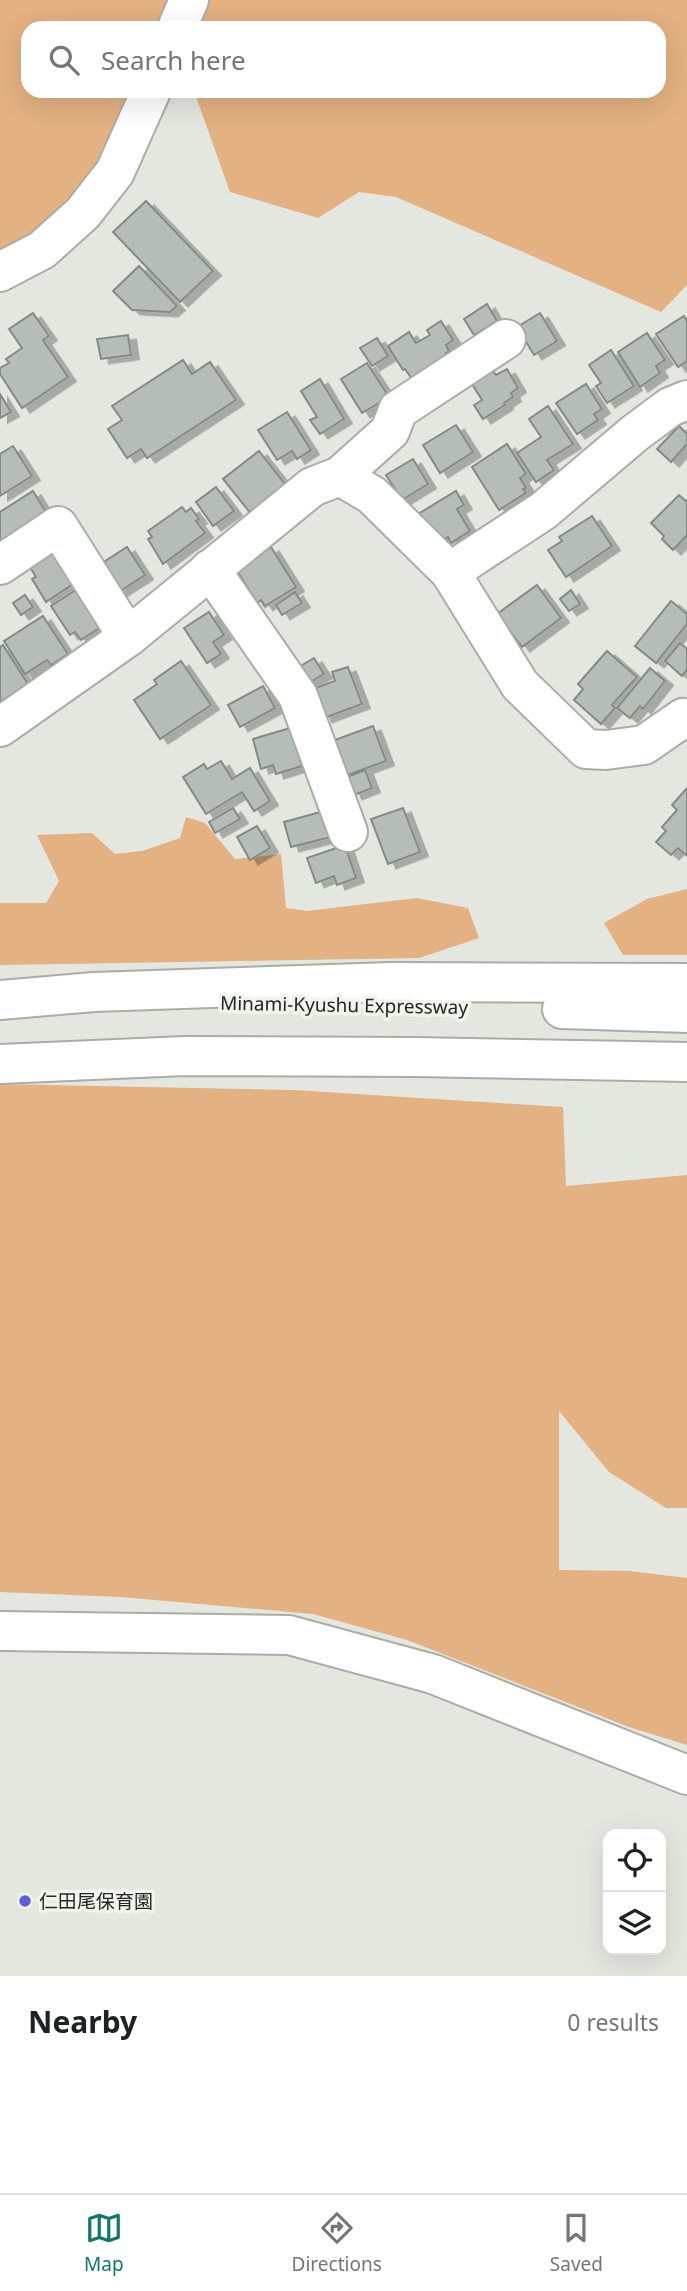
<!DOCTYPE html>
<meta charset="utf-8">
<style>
:root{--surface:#fff;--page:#f6f6f6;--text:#202124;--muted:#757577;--line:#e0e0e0;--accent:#0f766e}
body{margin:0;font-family:"Noto Sans","Noto Sans JP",sans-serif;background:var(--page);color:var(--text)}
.controls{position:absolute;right:21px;bottom:21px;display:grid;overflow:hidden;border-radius:14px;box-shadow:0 7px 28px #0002}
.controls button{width:63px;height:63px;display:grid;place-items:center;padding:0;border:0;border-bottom:2px solid var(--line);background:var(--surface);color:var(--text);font:35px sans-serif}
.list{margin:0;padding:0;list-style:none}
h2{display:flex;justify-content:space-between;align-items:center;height:91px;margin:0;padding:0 28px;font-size:30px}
h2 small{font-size:23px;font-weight:400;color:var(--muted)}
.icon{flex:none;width:38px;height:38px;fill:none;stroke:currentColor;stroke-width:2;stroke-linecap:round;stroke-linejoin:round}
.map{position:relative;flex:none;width:687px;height:1976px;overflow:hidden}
.search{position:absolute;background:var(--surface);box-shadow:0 7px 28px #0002;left:21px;right:21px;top:21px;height:77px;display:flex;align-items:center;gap:18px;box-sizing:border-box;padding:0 24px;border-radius:21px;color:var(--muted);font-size:26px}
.sheet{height:217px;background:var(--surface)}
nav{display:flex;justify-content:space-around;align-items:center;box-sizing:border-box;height:98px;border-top:2px solid var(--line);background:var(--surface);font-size:19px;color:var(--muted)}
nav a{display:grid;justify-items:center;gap:4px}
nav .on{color:var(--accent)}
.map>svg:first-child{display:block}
.green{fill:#e3b182}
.building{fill:#b6bdb8;stroke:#848b86;stroke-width:2;filter:url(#shadow)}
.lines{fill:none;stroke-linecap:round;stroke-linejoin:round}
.minor-casing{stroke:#aaada6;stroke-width:42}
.highway-casing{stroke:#aaada6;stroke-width:42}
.minor{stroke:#fff;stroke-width:38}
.highway{stroke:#fff;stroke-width:38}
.poi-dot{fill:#5f60d8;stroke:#f1f4ed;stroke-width:2.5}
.labels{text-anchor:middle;stroke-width:7;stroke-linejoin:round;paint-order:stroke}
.street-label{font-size:19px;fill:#242623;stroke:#f1f4ed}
.poi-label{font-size:19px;fill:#242623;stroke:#f1f4ed;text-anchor:start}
</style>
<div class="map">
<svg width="687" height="1976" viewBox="0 0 687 1976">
<defs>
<filter id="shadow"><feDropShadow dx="8" dy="4.5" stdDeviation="0" flood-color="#0004"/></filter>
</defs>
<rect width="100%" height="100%" fill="#e4e7df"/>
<g class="green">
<path d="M0 0H168L159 28H28V91H139L112 147 71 201 27 239 0 253Z"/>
<path d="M209 0H687V285L661 312 396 197 359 192 318 218 230 192 194 91H659V28H195Z"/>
<path d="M186 817 205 823 235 859 281 854 286 908 307 911 417 898 468 908 479 938 419 958 0 965V903H46L59 881 37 835 92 833 115 854 142 851 180 838Z"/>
<path d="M687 889V955H623L604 923 647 899Z"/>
<path d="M0 1084 294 1090 563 1107 566 1186 687 1175V1508H666L609 1472 559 1411V1570L630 1571 687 1578V1745L629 1727 407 1640 313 1614 121 1597 0 1592Z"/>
</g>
<g class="building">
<path d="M146 201 213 271 180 302 113 232Z"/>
<path d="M139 266 177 306 170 312 132 310 113 291Z"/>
<path d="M487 304 497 321 474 335 464 319Z"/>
<path d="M33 313 49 336 43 340 68 377 22 408 0 374V368L9 363 6 359 22 348 9 329Z"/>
<path d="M540 313 557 341 534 355 517 327Z"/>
<path d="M684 316 687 321V361L678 367 656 334Z"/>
<path d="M441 321 453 340 446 345 449 351 446 353 448 356 412 379 405 369 403 370 388 346 409 332 416 343 430 335 427 330Z"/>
<path d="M647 333 665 360 656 366 660 373 640 387 618 352Z"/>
<path d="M128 335 131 355 101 359 97 339Z"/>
<path d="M377 338 388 356 372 366 360 348Z"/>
<path d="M611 350 634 386 607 403 596 386 601 383 589 365Z"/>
<path d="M183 360 192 374 210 362 236 400 147 458 141 449 127 458 108 429 122 420 112 406Z"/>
<path d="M367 363 389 397 362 413 341 379Z"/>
<path d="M507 369 518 388 511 393 513 397 504 403 505 405 483 419 474 405 482 400 472 384 493 371 496 375Z"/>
<path d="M320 379 344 419 320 434 310 420 317 417 301 391Z"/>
<path d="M586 384 602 409 594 414 598 420 577 434 556 403Z"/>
<path d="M0 394 11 412 0 418Z"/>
<path d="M548 406 573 444 547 460 554 470 536 482 517 453 541 437 529 419Z"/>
<path d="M287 412 311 450 297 459 292 451 277 460 258 430Z"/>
<path d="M456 425 473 452 440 473 423 445Z"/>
<path d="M679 426 687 434V444L671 462 657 449Z"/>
<path d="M507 444 526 474 520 478 526 488 523 489 526 493 499 510 472 467Z"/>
<path d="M13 446 32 476 0 496V454Z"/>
<path d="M259 451 288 488 252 515 223 479Z"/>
<path d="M413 459 428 484 402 500 386 475Z"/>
<path d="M216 487 234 511 213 526 196 502Z"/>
<path d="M33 491 49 517 0 548V512Z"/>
<path d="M456 491 464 505 457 509 470 531 451 543 448 537 442 540 436 531 430 534 418 514Z"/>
<path d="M679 495 687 502V535L673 550 662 539 664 536 651 523Z"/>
<path d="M182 507 186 512 191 508 199 519 196 521 205 533 163 564 148 539 152 537 148 531Z"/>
<path d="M592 516 612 546 566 577 548 550 562 541 559 537Z"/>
<path d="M127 547 145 575 114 595 96 567Z"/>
<path d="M271 547 296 587 265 606 261 600 257 603 236 569Z"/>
<path d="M56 551 76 582 46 602 32 579 36 577 30 567Z"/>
<path d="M537 585 561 618 522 647 497 614Z"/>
<path d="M79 588 104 625 81 640 75 632 70 635 51 606Z"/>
<path d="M571 590 580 604 569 611 560 599Z"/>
<path d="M295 592 302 603 282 615 276 605Z"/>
<path d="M25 595 33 607 21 615 13 603Z"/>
<path d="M671 601 687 614V624L656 663 635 646Z"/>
<path d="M209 612 224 635 213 642 221 654 207 663 184 628Z"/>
<path d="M43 616 68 654 51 665 47 660 25 674 4 641Z"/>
<path d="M680 643 687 649V670L682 676 665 661Z"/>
<path d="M3 645 28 684 0 702V647Z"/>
<path d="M607 651 637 677 612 705 615 708 601 724 574 700 583 689 578 684Z"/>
<path d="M314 658 324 674 307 684 297 668Z"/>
<path d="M181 661 211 705 160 739 134 700 157 684 154 680Z"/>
<path d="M348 667 362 704 324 718 313 689 335 681 332 672Z"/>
<path d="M650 668 665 681 643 709 640 706 630 718 617 708Z"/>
<path d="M263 686 275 708 240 727 228 705Z"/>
<path d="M373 726 386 761 345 776 332 741Z"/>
<path d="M290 728 302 766 276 774 273 765 261 769 253 739Z"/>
<path d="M221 761 232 779 250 768 270 801 254 811 242 792 206 814 183 777 204 764 207 769Z"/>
<path d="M365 770 372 788 354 795 347 777Z"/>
<path d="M687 788V856L678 848 671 855 656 842 666 831 662 827 677 810 672 805Z"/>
<path d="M233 808 240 819 215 833 209 822Z"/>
<path d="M403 808 420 852 388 864 371 819Z"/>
<path d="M324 811 331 837 291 847 284 822Z"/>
<path d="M257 826 270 848 250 860 237 837Z"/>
<path d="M345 845 356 878 337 885 334 876 316 883 307 858Z"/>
</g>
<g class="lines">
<g class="minor-casing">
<g id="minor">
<path d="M177 28 189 0"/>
<path d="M0 272 42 250 83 213 115 172 151 91"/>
<path d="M340 476 390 431 398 410 506 339"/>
<path d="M0 565 58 526 128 637"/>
<path d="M210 569 298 696 348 832"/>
<path d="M450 572 520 685 586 749 606 750 644 745 683 718 687 720"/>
<path d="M0 727 128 637 312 487 340 476 372 495 450 572 543 511 635 433 670 407 687 400"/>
<path d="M0 1631 289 1635 433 1674 687 1775"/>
</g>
</g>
<g class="highway-casing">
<g id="highway">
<path d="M0 1000 94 992 391 982 687 983"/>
<path d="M562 1009 687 1013"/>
<path d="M0 1064 185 1056 415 1057 687 1062"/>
</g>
</g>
<use href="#minor" class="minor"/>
<use href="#highway" class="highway"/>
</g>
<circle class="poi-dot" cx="25" cy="1901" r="7"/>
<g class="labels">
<g class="street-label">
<text transform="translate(344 1005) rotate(1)" y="7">Minami-Kyushu Expressway</text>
</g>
<g class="poi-label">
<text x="39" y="1908">仁田尾保育園</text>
</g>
</g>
</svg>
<div class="controls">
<button><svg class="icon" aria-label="locate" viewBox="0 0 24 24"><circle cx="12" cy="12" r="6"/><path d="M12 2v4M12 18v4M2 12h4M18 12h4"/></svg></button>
<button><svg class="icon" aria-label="layers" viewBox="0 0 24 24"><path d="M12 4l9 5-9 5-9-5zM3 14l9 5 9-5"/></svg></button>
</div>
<div class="search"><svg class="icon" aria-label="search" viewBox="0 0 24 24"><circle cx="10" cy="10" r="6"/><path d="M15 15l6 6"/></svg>Search here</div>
</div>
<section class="sheet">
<h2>Nearby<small>0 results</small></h2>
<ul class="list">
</ul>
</section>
<nav>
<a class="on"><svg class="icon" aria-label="map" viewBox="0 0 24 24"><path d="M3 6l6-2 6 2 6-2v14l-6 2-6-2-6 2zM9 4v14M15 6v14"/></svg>Map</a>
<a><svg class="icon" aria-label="directions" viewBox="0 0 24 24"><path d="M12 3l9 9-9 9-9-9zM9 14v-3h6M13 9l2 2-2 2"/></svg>Directions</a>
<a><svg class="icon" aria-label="saved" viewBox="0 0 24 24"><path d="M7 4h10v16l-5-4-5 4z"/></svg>Saved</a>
</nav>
